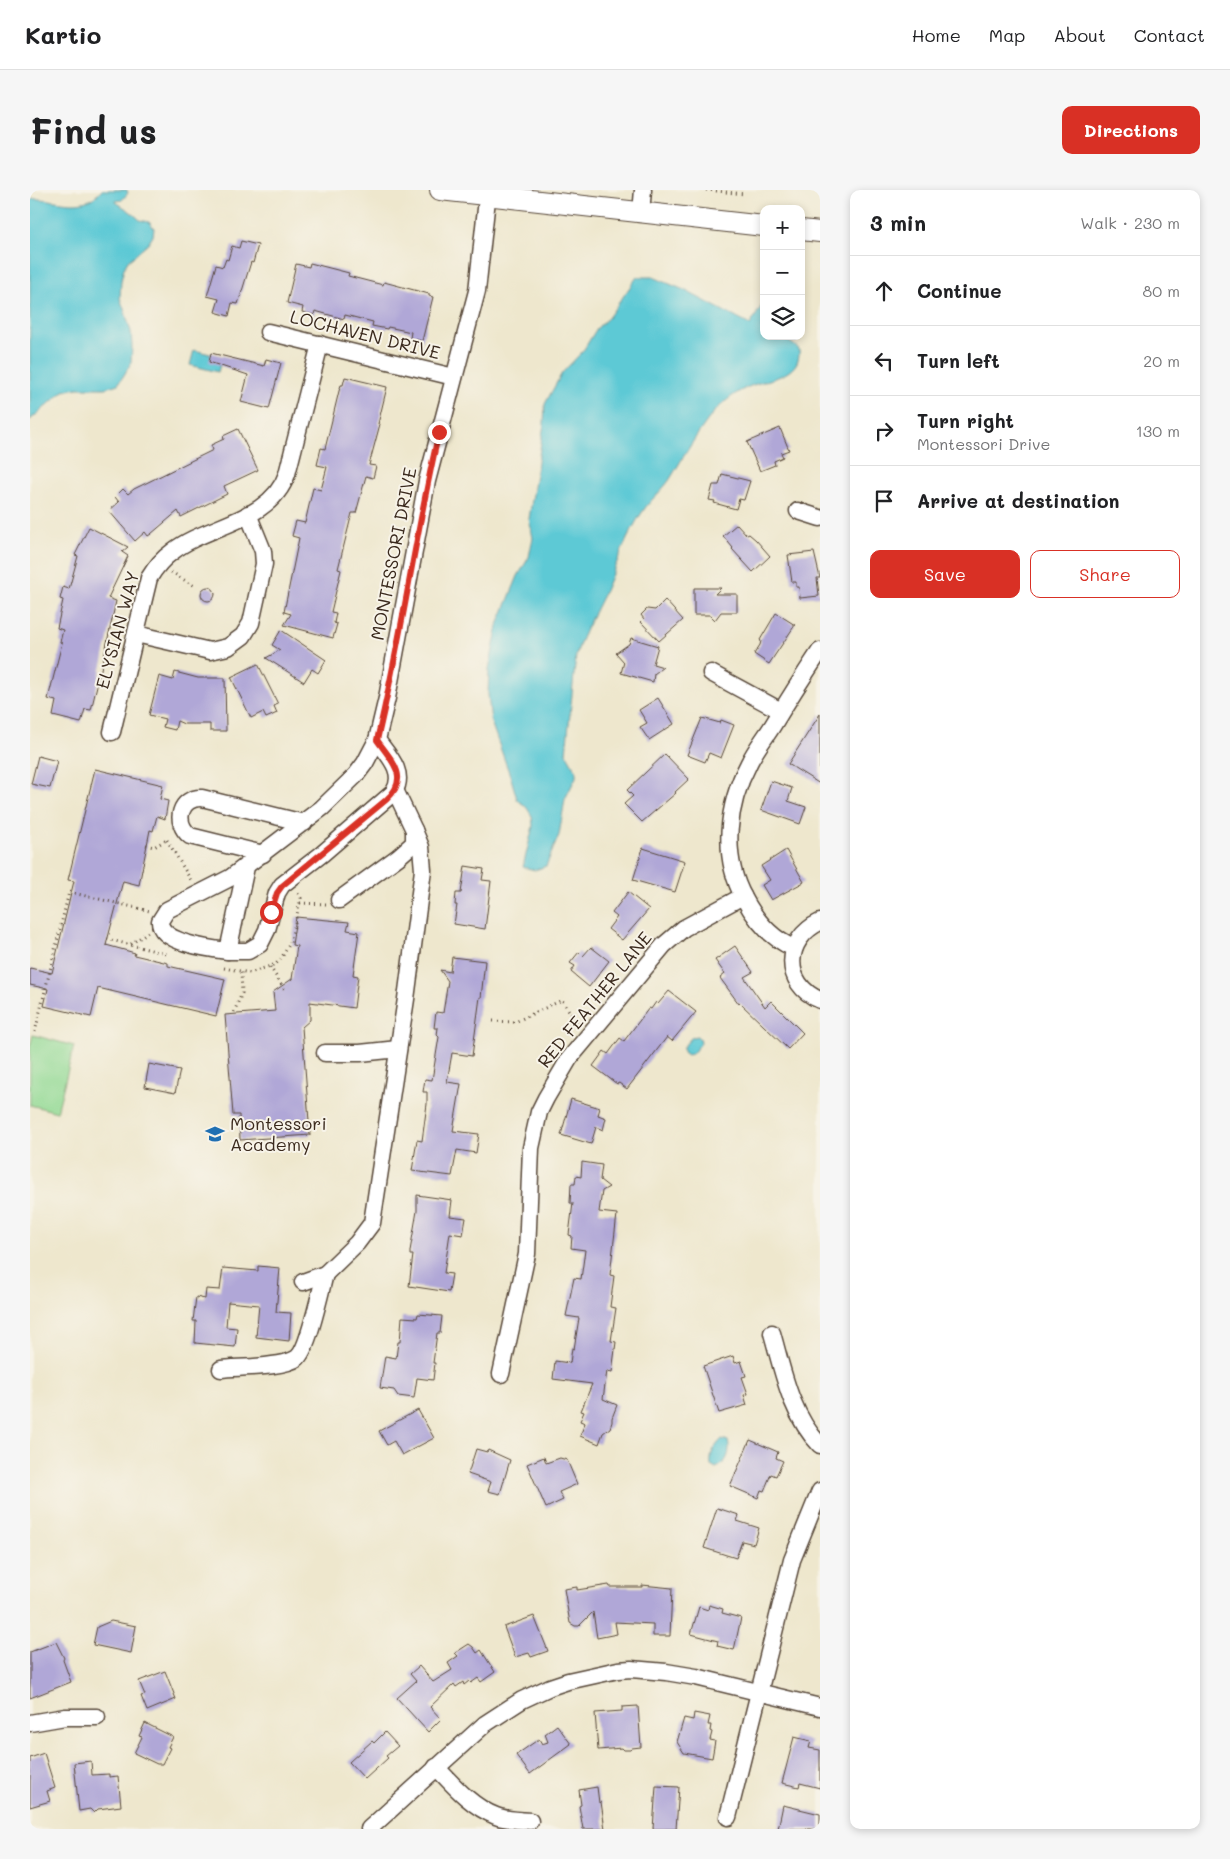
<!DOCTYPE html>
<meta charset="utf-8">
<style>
:root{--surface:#fff;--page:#f6f6f6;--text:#202124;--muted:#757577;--line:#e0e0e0;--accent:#d93025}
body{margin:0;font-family:Mali,sans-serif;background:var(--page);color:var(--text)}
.controls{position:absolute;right:15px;top:15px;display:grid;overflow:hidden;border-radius:10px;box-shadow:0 2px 8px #0003}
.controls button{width:45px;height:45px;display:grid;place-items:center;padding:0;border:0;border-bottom:1px solid var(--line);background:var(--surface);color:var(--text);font:25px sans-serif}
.stop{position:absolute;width:15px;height:15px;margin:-11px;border:4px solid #d93025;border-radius:50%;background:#fff}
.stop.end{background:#d93025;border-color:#fff;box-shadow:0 1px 5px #0008}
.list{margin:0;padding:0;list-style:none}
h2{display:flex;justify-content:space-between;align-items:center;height:65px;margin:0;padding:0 20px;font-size:21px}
h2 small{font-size:16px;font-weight:400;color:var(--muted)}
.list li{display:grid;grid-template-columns:32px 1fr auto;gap:15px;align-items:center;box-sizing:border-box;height:70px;padding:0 20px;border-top:1px solid var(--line)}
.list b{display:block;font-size:19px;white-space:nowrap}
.list p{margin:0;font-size:16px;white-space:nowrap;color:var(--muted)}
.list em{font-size:16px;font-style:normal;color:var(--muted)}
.actions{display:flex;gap:10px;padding:15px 20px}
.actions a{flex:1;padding:11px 0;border:1px solid var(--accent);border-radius:10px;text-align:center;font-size:18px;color:var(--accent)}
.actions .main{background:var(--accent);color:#fff}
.icon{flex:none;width:28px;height:28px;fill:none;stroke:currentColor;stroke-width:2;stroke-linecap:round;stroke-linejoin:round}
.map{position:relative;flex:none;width:790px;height:1639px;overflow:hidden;border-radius:10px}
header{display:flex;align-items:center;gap:30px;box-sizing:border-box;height:70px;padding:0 25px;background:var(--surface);border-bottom:1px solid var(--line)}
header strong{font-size:24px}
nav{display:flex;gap:28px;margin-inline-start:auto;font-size:18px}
.intro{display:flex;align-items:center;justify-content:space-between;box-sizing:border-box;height:120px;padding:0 30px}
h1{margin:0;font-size:35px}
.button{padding:12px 22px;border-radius:10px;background:var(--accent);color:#fff;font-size:18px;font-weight:700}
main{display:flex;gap:30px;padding:0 30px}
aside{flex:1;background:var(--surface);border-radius:10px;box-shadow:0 2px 8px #0003}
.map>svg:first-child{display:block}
.green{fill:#91d993;stroke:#668258}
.water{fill:#5dc9d5;stroke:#4c7a7a}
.building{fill:#b0a7d7}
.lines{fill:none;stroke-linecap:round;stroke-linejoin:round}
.minor-casing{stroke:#564638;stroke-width:19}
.major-casing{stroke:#564638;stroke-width:22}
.path{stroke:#564638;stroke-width:3;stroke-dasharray:1 4;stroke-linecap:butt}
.minor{stroke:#fff;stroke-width:16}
.major{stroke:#fff;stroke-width:20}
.route{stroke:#d93025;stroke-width:6}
.labels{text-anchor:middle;stroke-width:4;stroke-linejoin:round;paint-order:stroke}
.street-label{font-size:18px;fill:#3b2a1e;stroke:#f7f3e8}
.poi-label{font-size:18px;fill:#3b2a1e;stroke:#f7f3e8;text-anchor:start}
</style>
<header>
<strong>Kartio</strong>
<nav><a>Home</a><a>Map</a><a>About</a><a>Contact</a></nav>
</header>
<div class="intro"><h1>Find us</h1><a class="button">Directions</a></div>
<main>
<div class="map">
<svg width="790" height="1639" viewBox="0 0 790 1639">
<rect width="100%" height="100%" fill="#f7f3e8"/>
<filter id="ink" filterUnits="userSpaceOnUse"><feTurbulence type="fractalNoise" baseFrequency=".02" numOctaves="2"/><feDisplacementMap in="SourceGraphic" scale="10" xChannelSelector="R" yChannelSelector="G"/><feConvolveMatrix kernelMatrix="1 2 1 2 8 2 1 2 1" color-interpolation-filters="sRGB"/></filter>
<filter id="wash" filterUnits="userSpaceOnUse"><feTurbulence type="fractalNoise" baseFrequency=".0096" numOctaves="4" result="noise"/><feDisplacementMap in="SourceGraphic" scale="20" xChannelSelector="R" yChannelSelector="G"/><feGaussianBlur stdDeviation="1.12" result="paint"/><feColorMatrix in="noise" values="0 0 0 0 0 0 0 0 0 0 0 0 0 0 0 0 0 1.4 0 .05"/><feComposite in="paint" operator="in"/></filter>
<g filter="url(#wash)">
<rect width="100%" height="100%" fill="#eee7cd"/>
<path class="green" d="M3 845 44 856 27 922 0 915V857Z"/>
<g class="water">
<path d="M72 0H97L98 3 92 10 86 11V12L101 22 110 30 119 32 124 38 123 46 118 54 98 71 94 78 91 91 90 108 95 122 101 142 102 156 101 173 94 185 88 194 75 198H47L34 201 0 230V9C26 7 52 24 72 0Z"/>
<path d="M607 87H623L654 100 720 135 734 112V131L731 138 734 140V146C749 146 757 149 769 159 772 189 734 188 714 199 702 205 693 213 684 222 667 243 654 266 640 289 633 300 621 309 613 321 597 344 588 370 577 396 567 419 553 441 546 465L536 563 546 581V587L535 609 529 645 516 676 505 680 493 677 503 636 502 626 497 618 487 609 481 588 461 532 458 504 459 479 468 435 488 386 499 367 503 348 499 329 514 234 515 214 532 183 553 161 567 138 578 128Z"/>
<path d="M164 160 192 167 188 182 160 175Z"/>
<path d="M667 846 670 849 671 853 662 864 657 865 653 862V857L662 847Z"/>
<path d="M692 1249 698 1251C701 1262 697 1274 686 1278L681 1275C680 1264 684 1257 692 1249Z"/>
</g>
<g id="blocks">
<g class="building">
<path d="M211 51 228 55 223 73 221 72 208 114 202 113 199 126 185 122 189 109 177 106 186 75 193 77 196 69 198 70 202 56 209 58Z"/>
<path d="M280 73 319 83 318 86 353 95 354 92 399 104V106L403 107 392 151 380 148 381 142 358 137 357 139 342 136 343 132 315 125 314 129 285 121 284 125 272 122 273 117 257 113 266 74 279 77Z"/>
<path d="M181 163 234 176 236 169 251 173 239 219 211 212 218 185 179 172Z"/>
<path d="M315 187 357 197 348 234H350L339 275 346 276 343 288 336 286 326 323H322L308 379 311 380 301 422 306 423 304 433 307 434 303 448 254 435 261 424 254 422 269 348 262 346 266 331 275 333 283 298 291 300 297 277 287 275 291 258 295 259 309 201 311 195H313Z"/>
<path d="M750 238 759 260 751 263 753 267 744 271 745 275 730 281 717 252Z"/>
<path d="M208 239 228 280 194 296 197 304 151 327 148 321 121 344 118 346 115 342 105 351 79 321 89 312 85 307 93 299 98 304 104 299 183 260 181 255 194 249 193 246Z"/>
<path d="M692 284 720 291 714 310 709 309 706 319 684 313 685 311 679 310 683 295H689Z"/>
<path d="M707 334 717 345 719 344 726 350 740 366 723 382 702 359 703 358 693 346Z"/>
<path d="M59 337 98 357 92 362 98 366 78 408 86 411 73 471 61 520 55 519 51 533 23 526 26 511 18 509 32 453 30 452 33 440 27 438 33 410 30 409 33 397 39 399 48 366 45 365Z"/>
<path d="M784 362 790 388H787L789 406 770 408 769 397H766V392H762L758 365Z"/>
<circle cx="178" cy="404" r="7"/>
<path d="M664 398H691L685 404H707V422H691L685 430 680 425H664Z"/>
<path d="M635 410 653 430 629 451 611 432 614 429 611 425 617 419 625 420Z"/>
<path d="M746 423 765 435 739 474 724 464 730 455 731 451 730 450Z"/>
<path d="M251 440 296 470 288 483 282 479 274 492 236 468 250 460 242 455Z"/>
<path d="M601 448 628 456 623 474 633 477 624 484 623 492 591 483 594 472 586 463 599 454Z"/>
<path d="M228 474 248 514 244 516 247 523 236 528 233 522 221 528 201 487Z"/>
<path d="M145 482 168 488H195L196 541H180V534H154L147 531 145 540 133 537 135 529 119 525 129 486 143 490Z"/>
<path d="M628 508 644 534 619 550 610 537 617 533 609 520Z"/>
<path d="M790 524V594L758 574Z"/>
<path d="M672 528 690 533 691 530 704 535 691 568 679 563 675 572 657 565Z"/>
<path d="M635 564 659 589 645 602 646 603 612 632 594 614 603 606 597 600Z"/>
<path d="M8 566 27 571 20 598 1 594Z"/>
<path d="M65 579 133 595 130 609 138 611 135 629 127 626 123 641 120 640 109 695 93 691 76 755 105 763 104 765 138 773V776L195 789 186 826 68 798 61 827 14 816 18 799 0 795V778L22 783 44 691 38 690Z"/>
<path d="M741 591 762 598 758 611 776 617 770 634 731 620Z"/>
<path d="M613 658 655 671 645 702 603 690Z"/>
<path d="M756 660 774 692 741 710 732 695 740 690 731 676Z"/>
<path d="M435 676 454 679 452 690 461 691 455 739 424 734 427 715H425L426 703H431Z"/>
<path d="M598 702 619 719 592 750 578 739 587 727 582 723Z"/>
<path d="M266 727 319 732 317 740 329 742 323 785 328 786 324 818 280 812V830L272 837 280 945 210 950 209 925H203L195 825 245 821 243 802 262 789 267 756 262 755Z"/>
<path d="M705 756 723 782 714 787 735 817 741 811 773 843 758 859 710 813 709 814 690 788 695 784 685 770Z"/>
<path d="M561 757 579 771 559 797 541 782 545 776 540 773 549 762 553 766Z"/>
<path d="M422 767 455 771 451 808 450 807 442 866 422 863 417 892 431 894 423 941 449 944 446 963 427 960 422 986 382 981 387 950 392 951 397 914V902H393L395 889 402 890 409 847 407 845 408 838H404L406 822 413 823 418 791 410 780 420 782Z"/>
<path d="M639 801 666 822 642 851 637 847 597 899 589 893 587 894 563 876 574 861 578 864 590 848 594 851 619 818 621 819 626 812 628 814Z"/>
<path d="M119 874 150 880 145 903 115 897Z"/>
<path d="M541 909 570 918 568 925 576 928 573 940 566 937 561 954 531 945Z"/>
<path d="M552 972 572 975 570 990 579 997 572 1001 569 1022 587 1024 580 1085 584 1086 580 1117 586 1118 581 1151 586 1152 582 1182 577 1181 573 1209 587 1215 582 1228V1232L580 1238 573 1243 569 1254 550 1246 555 1233 550 1231 554 1222 551 1221 562 1194 523 1189 525 1171 540 1173 542 1158 544 1159 549 1128 536 1126 544 1088 551 1089 555 1060 541 1058 542 1046 539 1045 543 1013H540L541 994H545L546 986 551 987Z"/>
<path d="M387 1005 422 1010 420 1026 436 1028 433 1045 420 1043 414 1083 422 1084 419 1102 379 1096 383 1065H380V1061L387 1021Z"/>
<path d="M228 1076 250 1078 246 1122 261 1123 259 1151 226 1147 229 1115 198 1112 196 1137 207 1138 205 1157 165 1153 166 1131H163L166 1107 175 1109 176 1099 190 1100 193 1078 228 1081Z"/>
<path d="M388 1124 412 1126 410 1143H407L403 1173H405L403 1190 387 1188 384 1208 368 1206 364 1200 350 1198 355 1166 366 1168 368 1152H370L372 1127 387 1128Z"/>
<path d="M703 1166 705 1173 711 1171 716 1186 712 1187 718 1204 714 1205 717 1215 689 1223 673 1176Z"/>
<path d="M388 1220 404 1248 372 1265 364 1251 357 1255 349 1241Z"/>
<path d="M720 1250 748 1262 746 1268 753 1271 746 1286 741 1284 734 1301 731 1300 728 1308 700 1296Z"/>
<path d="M446 1259 457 1262 458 1260 480 1270 470 1304 458 1301 461 1292 438 1284Z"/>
<path d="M514 1267 516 1273 530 1268 537 1270 547 1294 529 1302 533 1310 516 1318 497 1274Z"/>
<path d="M687 1318 709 1325 707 1331 729 1338 724 1354 712 1351 706 1368 674 1358Z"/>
<path d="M579 1395 580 1397H612V1395L642 1398 640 1446H623V1434L585 1432 587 1444 567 1448 563 1422 549 1436H545L540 1433 534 1399 547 1397V1400Z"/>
<path d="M679 1415 693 1419 692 1423 711 1428 704 1460 687 1456 688 1451 661 1444 669 1417 678 1420Z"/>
<path d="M504 1426 518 1461 501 1467 499 1463 485 1467 474 1437Z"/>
<path d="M81 1431 106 1436 101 1463 63 1455 67 1437Z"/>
<path d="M26 1452 34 1468 33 1470 41 1492 0 1508V1462Z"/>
<path d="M439 1454 443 1457 447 1463 451 1460 465 1482 451 1492 448 1488 441 1493 439 1491 434 1495 433 1492 426 1497 424 1494 400 1517 411 1529 398 1542 367 1508 386 1491 380 1484 389 1476 403 1492 422 1480 418 1473 428 1466 425 1463Z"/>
<path d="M135 1481 146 1509 117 1521 111 1506 115 1505 109 1491Z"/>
<path d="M608 1516 611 1557 602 1558 600 1560H594L592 1558 568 1560 565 1523 592 1521V1517Z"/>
<path d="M664 1523 680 1526 678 1535H681L680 1541 682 1542 680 1550 685 1551 682 1568 654 1563 647 1552 654 1528 663 1530Z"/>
<path d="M115 1533 143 1547 138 1557 140 1558 132 1574H127L104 1563 112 1547 109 1546Z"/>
<path d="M527 1535 541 1554 500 1584 486 1565 509 1549 512 1554 518 1552 515 1544Z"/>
<path d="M355 1542 368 1556 356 1566 358 1568 335 1589 319 1572 342 1551 344 1553Z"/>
<path d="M764 1547 781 1551 779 1558 790 1560V1598L770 1593 769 1597 752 1593Z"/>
<path d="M14 1563 25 1598 17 1601 20 1611 0 1617V1568Z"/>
<path d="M61 1571 62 1585 79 1584V1587L88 1586 91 1616 68 1619 64 1623 60 1619 49 1621 44 1573Z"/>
<path d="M626 1596 649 1597 646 1639H623Z"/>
<path d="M567 1597 569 1613 571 1612 575 1639H553L549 1616 551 1615 549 1600Z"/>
<path d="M753 1615 790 1624V1639H748Z"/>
</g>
</g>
</g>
<g filter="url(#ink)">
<use href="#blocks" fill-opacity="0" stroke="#564638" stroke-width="1"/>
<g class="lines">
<g class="minor-casing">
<g id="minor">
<path d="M611 23 613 0"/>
<path d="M238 142 424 187"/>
<path d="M768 321 790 328"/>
<path d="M106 444 180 461 198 457 213 446 221 433 234 374 233 361 218 324"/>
<path d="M681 483 751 521"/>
<path d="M82 542 119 388C125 378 132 369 142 362 177 334 241 332 257 284L290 154"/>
<path d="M233 664 160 646C143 632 150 607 172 608L274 633"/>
<path d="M216 677 198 761C181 759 129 753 130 731L137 720 200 688 292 618 326 585 335 573 347 550 357 508 397 291 447 101 458 0"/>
<path d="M309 710 368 667 384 653V640L365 600"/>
<path d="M790 732C754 749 752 794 790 810"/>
<path d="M764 758C742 749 725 729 714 708 691 666 697 615 719 573 725 560 735 548 743 535 758 510 774 485 790 461"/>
<path d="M198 761H218L230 754 237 740 247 703 252 695 292 664 364 602C376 582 358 565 347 550"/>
<path d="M295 863H330L368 859"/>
<path d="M273 1092 295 1084 327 1053 342 1033 376 809 393 680 391 657 384 640"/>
<path d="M742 1143C753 1182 761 1225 790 1255"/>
<path d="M191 1179C209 1177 253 1178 267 1168 278 1160 291 1099 295 1084"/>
<path d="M471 1184 497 1064 501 958 509 922 516 908 539 869 634 755 654 738 713 706"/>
<path d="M0 1533 35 1527H67"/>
<path d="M406 1577C423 1595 442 1617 466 1626 476 1630 489 1630 500 1631"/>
<path d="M698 1627 762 1370 790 1301"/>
<path d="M339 1639 455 1534 492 1510 520 1497 538 1491 588 1480 601 1479 636 1482 666 1487 790 1517"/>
</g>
</g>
<g class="major-casing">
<g id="major">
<path d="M410 0 734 36"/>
<path d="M771 40 790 42"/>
</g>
</g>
<g class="path">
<path d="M676 0 715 4"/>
<path d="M141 382 166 397"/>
<path d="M137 650 162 692"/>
<path d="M116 655 124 657 138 649"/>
<path d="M270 713 296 714"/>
<path d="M77 749 137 764"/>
<path d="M101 754 118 742"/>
<path d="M240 777 255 800"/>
<path d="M194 778 220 783 246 774 252 767 260 753 271 708 266 701"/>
<path d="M204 822 212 803 211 782"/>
<path d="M463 831 485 832 532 810 548 834"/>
<path d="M5 842 39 702 120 721"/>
</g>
<use href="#minor" class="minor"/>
<use href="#major" class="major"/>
</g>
</g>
<g class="lines" filter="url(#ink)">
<path class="route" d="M241 722 247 703 252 696 356 610C381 588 362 571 347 550 372 448 385 344 409 242"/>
</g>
<defs>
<g id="school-bare" transform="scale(1.5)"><path d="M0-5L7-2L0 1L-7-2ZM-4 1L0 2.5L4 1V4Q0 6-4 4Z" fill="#1f6fb2" stroke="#f7f3e8" stroke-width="2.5" paint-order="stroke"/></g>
</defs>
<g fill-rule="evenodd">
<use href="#school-bare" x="185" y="944"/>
</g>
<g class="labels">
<g class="street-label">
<text transform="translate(335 145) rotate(14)" y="6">LOCHAVEN DRIVE</text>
<text transform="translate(364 364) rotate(-79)" y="6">MONTESSORI DRIVE</text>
<text transform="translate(88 440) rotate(-75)" y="6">ELYSIAN WAY</text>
<text transform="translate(565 810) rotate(-51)" y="6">RED FEATHER LANE</text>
</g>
<g class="poi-label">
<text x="200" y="940">Montessori<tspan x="200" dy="21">Academy</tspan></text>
</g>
</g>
</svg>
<div class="controls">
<button>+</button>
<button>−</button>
<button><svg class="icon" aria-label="layers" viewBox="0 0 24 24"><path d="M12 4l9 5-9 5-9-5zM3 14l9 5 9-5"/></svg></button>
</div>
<div class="stop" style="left:241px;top:722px"></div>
<div class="stop end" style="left:409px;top:242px"></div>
</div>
<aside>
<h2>3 min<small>Walk · 230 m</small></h2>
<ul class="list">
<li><svg class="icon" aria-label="ahead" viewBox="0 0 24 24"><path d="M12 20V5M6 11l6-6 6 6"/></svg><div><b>Continue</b></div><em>80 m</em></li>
<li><svg class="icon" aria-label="left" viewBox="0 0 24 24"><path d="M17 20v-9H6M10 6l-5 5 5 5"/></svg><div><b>Turn left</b></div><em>20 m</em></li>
<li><svg class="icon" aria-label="right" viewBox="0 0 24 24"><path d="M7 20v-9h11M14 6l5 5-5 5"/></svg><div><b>Turn right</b><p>Montessori Drive</p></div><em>130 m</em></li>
<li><svg class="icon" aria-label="arrive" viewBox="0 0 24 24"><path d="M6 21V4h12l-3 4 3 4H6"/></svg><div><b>Arrive at destination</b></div></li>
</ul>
<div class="actions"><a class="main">Save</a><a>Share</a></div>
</aside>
</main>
